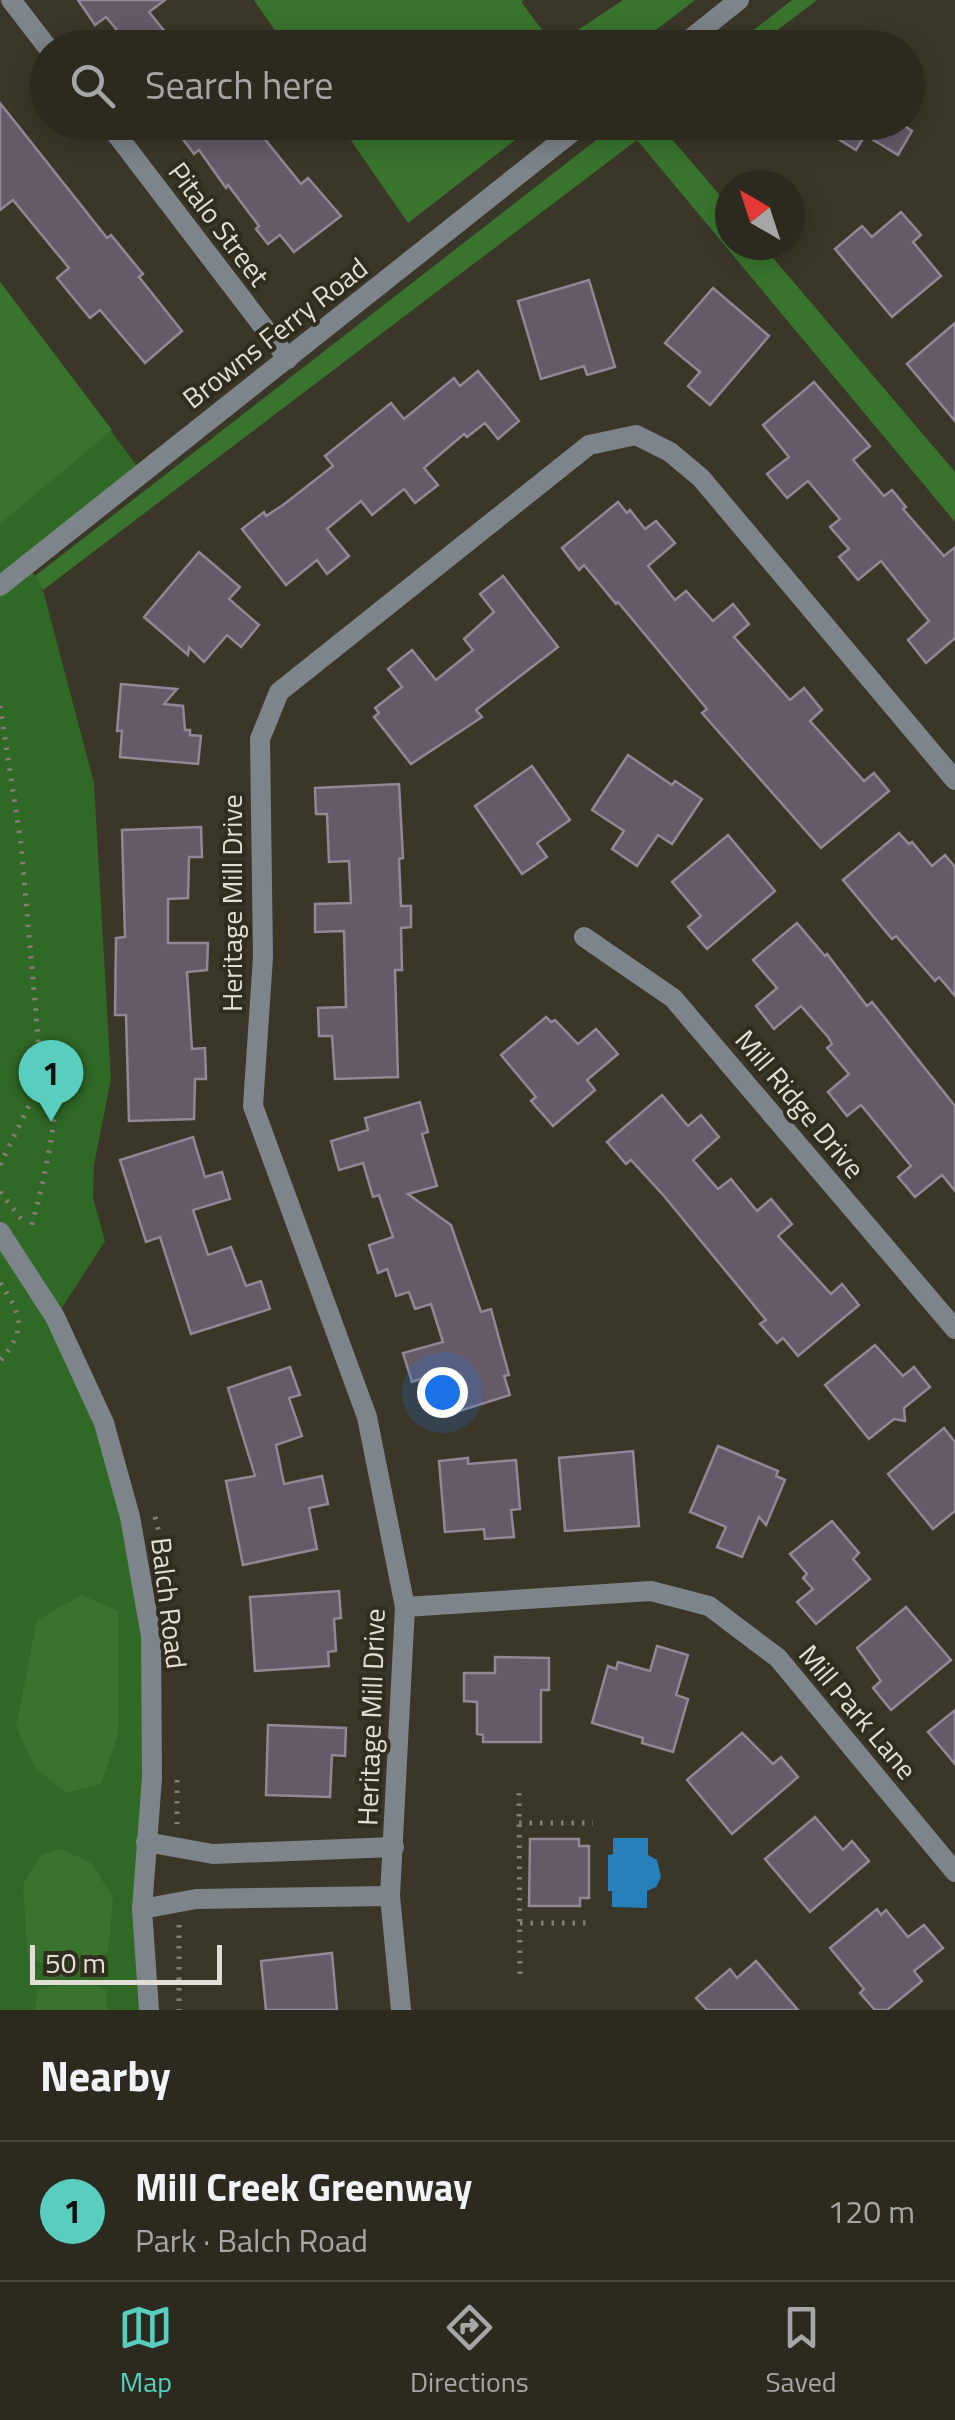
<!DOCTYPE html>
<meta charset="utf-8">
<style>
:root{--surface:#2c291e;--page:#343127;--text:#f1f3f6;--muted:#a6a6a4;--line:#48453c;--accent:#59cebf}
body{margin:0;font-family:"Titillium Web",sans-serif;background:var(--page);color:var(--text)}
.compass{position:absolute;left:715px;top:170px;width:90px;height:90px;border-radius:50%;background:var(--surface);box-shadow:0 5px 25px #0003;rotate:321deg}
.scale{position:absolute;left:30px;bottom:25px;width:192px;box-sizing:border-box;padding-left:10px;border:5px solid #e1dfd5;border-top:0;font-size:28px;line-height:35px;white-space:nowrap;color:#e1dfd5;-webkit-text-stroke:8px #312d1e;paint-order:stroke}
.you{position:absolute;left:442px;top:1392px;width:35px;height:35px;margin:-25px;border:8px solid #fff;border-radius:50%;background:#1a73e8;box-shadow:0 0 0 15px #1a73e833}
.badge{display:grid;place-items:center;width:65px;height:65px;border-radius:50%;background:var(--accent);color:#111;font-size:32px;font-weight:700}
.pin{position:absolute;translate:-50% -82px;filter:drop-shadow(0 2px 5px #0008)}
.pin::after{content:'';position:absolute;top:52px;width:35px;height:30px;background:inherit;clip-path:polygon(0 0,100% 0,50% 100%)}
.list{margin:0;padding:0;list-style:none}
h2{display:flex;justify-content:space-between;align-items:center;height:130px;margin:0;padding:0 40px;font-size:42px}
h2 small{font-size:32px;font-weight:400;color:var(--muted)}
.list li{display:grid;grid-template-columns:65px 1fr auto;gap:30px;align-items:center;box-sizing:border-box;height:140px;padding:0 40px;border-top:2px solid var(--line)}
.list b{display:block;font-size:38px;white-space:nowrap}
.list p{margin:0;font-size:32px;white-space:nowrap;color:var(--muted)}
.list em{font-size:32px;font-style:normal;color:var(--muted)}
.icon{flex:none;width:55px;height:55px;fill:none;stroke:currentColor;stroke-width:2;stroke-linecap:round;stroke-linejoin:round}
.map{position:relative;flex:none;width:955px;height:2010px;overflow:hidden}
.search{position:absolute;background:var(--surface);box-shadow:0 5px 25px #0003;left:30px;right:30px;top:30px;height:110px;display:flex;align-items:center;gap:25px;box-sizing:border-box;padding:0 35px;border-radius:55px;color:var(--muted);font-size:38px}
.sheet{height:270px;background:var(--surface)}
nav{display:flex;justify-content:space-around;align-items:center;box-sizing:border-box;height:140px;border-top:2px solid var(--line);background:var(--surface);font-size:28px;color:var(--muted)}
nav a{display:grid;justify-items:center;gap:5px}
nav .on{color:var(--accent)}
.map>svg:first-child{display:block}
.green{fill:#306825}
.forest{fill:#39742e}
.water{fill:#2780ba}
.building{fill:#655a68;stroke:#938695;stroke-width:2.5}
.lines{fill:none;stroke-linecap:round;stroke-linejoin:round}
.path{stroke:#838073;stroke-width:5;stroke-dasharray:2.5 8;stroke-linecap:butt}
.minor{stroke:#7d858a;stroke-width:20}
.tertiary{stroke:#7d858a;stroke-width:20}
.labels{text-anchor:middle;stroke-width:8;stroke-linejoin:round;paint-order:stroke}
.street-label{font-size:28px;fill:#e1dfd5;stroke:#312d1e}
</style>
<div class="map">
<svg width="955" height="2010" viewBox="0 0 955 2010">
<rect width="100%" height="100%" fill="#3b3728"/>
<path class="green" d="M0 282 143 474 28 564 43 590 94 783 111 1079 94 1165 93 1198 105 1241 56 1317 104 1423 151 1636 149 2010H0Z"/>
<g class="forest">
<path d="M254 0H523L522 3 554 46 623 0H695L634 47 287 48Z"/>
<path d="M792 0H817L755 47H732Z"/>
<path d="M339 123H537L408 223Z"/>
<path d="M618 123H658L730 207V245H762L955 472V522L637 140 43 590 35 576Z"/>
<path d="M0 282 112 430 0 524Z"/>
<path d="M82 1595 118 1611V1734L101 1784 67 1793 36 1769 16 1727 37 1620Z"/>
<path d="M60 1849 90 1862 113 1897 108 1953 46 1965 28 1958 23 1885 41 1855Z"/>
<path d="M84 1979 106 1990 107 2010H35L38 1990Z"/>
</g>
<path class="water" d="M613 1838H648V1855L657 1860 661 1877 656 1887 647 1891V1908L612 1907V1891H608V1855L613 1854Z"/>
<g class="building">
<path d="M78 0H165L149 12 178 48H132L106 17 95 25Z"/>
<path d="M0 103 107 238 111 235 143 274 139 277 182 331 145 363 100 310 90 318 57 278 69 268 13 200 0 210Z"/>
<path d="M170 122H251L301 184 308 178 341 216 294 252 280 235 268 244 256 229 259 226 228 185 226 188 199 150 194 154Z"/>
<path d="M811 122H898L912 131 898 155 865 135 856 150Z"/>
<path d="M901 212 921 235 913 242 941 276 892 317 835 249 862 226 872 237Z"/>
<path d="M589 280 615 367 587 375 584 366 541 379 518 301Z"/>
<path d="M713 288 769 336 710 405 688 386 700 372 665 343Z"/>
<path d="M955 323V421L907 364Z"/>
<path d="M478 371 519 421 498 439 485 423 467 437 464 434 424 468 438 485 415 503 404 489 372 515 361 501 327 529 349 556 327 574 317 560 286 585 242 529 264 512 266 516 283 505 333 466 325 456 391 403 404 419 454 378 460 386Z"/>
<path d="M814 382 870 446 853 460 884 496 892 490 906 507 903 509 944 556 955 547V638L926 663 908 640 929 621 881 561 858 580 839 557 849 549 830 527 840 519 808 481 787 498 767 474 789 457 763 425Z"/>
<path d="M618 502 627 513 630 510 645 529 656 521 675 543 648 566 675 600 686 591 713 621 733 604 749 624 734 637 790 700 804 688 822 710 810 721 864 781 874 773 889 791 821 848 702 713 707 709 618 602 616 604 584 565 579 570 562 548Z"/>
<path d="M199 552 240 587 229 599 259 625 241 647 227 635 204 662 189 647 188 655 144 617Z"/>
<path d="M503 576 558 647 476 710 482 717 411 764 374 717 379 713 375 708 402 687 388 669 412 650 436 680 473 650 464 639 494 612 480 594Z"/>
<path d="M121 684 177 689 164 704 183 706 185 730H190V735L201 736 198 764 120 757 122 731H117Z"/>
<path d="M628 755 672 785 675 781 702 799 672 844 658 835 637 866 612 849 624 831 592 810Z"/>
<path d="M532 766 570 820 537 843 547 857 522 874 475 806Z"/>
<path d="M399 784 403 858 399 859 401 906H411V927L401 928 402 970H395L398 1077 335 1079 332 1036H319L318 1008 346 1007 344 931 315 932V904L351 903 349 861 329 862 327 814H316L315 788Z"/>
<path d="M201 827 202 857H189L188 898 168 899V943H208L207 970 187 972 192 1049 205 1048 206 1079H195L194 1119 129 1121 126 1015H115L116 938 125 937 122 830Z"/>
<path d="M899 833 909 844 912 842 932 866 945 855 955 867V996L939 977 935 981 896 936 892 939 843 880Z"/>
<path d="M728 835 775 891 707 949 688 927 701 916 672 882Z"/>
<path d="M797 923 825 956 827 954 867 1006 872 1002 955 1106V1191L942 1175 915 1197 898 1177 911 1166 861 1105 847 1116 828 1092 849 1074 827 1048 832 1044 828 1037 801 1006 774 1029 756 1006 777 988 753 960Z"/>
<path d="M546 1017 551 1022 555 1020 578 1044 596 1029 618 1054 587 1080 595 1090 553 1126 531 1101 536 1097 501 1055Z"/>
<path d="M662 1095 688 1126 701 1115 719 1137 693 1160 718 1189 731 1179 757 1211 771 1199 792 1224 778 1236 831 1294 842 1284 859 1305 798 1356 783 1338 777 1343 760 1324 766 1320 664 1196 631 1160 626 1164 607 1142Z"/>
<path d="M420 1102 428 1132 422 1134 437 1186 408 1194 451 1225 481 1312 491 1309 509 1375 504 1376 510 1395 453 1413 451 1406 446 1407 436 1374 412 1382 403 1353 443 1342 431 1304 415 1309 409 1292 396 1296 387 1269 378 1273 369 1245 393 1237 379 1195 373 1197 363 1163 339 1170 331 1141 368 1130 365 1118Z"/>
<path d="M193 1137 205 1177 222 1172 230 1199 193 1210 208 1255 231 1247 246 1286 261 1281 270 1309 191 1334 160 1237 146 1242 120 1160Z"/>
<path d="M875 1345 903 1376 914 1367 930 1387 904 1408 905 1421 894 1419 869 1439 825 1385Z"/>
<path d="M290 1367 300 1395 289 1398 302 1436 276 1445 284 1484 322 1476 328 1504 309 1508 317 1549 243 1565 226 1481 255 1476 228 1388Z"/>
<path d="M944 1428 955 1442V1511L933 1529 888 1474Z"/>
<path d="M718 1446 778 1471 776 1476 785 1480 766 1525 759 1517 742 1557 717 1547 726 1527 690 1512Z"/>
<path d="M633 1451 639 1526 565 1531 559 1458Z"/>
<path d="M468 1458V1464L516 1460 520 1509 511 1510 514 1537 485 1539 484 1529 445 1532 439 1461Z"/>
<path d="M832 1521 859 1553 853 1559 870 1579 816 1624 797 1602 813 1589 803 1578 807 1574 790 1554Z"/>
<path d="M339 1591 341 1618 334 1619 336 1651 328 1652 329 1666 255 1671 250 1597Z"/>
<path d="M906 1607 951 1660 891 1710 873 1688 881 1681 857 1648Z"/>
<path d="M657 1646 688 1655 676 1695 688 1699 673 1752 642 1743 643 1738 592 1723 608 1666 616 1669 618 1662 650 1671Z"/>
<path d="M495 1657 549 1658V1690H541V1742H483V1735L477 1734V1702L464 1701V1673H495Z"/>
<path d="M955 1710V1764L928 1732Z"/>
<path d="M268 1725 346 1728 345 1756 332 1755 330 1797 266 1795Z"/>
<path d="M742 1733 773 1764 781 1757 798 1777 732 1834 687 1780Z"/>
<path d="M815 1817 843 1850 852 1841 869 1861 810 1912 765 1859Z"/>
<path d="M530 1839H579V1846H589V1898H580V1906H529Z"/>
<path d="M877 1909 881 1915 886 1910 908 1937 924 1925 943 1948 914 1971 922 1981 887 2010H875L860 1993 864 1989 830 1948Z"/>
<path d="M332 1953 337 2010H266L261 1961Z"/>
<path d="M756 1961 798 2010H707L696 1998 730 1969 737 1978Z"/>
</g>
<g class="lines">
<g class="path">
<path d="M0 706 21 844 40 1060C45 1068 52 1078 55 1087 61 1105 38 1211 29 1232"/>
<path d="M0 1165 38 1087 40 1062"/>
<path d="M0 1192 23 1221"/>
<path d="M0 1283C22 1315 27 1329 0 1361"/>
<path d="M155 1517 164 1551 172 1610"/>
<path d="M177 1780V1824"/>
<path d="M519 1793 520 1979"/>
<path d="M519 1823H593"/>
<path d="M520 1923H593"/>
<path d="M179 1925V2010"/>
</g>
<g class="minor">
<path d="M11 0 48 48"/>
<path d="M107 122 288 359"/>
<path d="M584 937 673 998 955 1329"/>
<path d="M405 1607 651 1591 709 1606 778 1658 955 1872"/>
<path d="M146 1842 213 1854 394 1847"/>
<path d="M142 1909 196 1899 390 1896"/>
<path d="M401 2010 390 1896 405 1607 367 1417 253 1106 263 957 260 739 279 692 589 445 636 435 670 452 701 478 955 780"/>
</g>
<g class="tertiary">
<path d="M679 48 739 0"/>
<path d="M0 586 585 122"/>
<path d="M0 1232 55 1317 104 1423 130 1517 151 1636 152 1778 142 1909 149 2010"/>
</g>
</g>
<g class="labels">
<g class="street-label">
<text transform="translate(219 224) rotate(53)" y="10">Pitalo Street</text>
<text transform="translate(275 333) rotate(-38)" y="10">Browns Ferry Road</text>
<text transform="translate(232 903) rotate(-90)" y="10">Heritage Mill Drive</text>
<text transform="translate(800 1104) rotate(50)" y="10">Mill Ridge Drive</text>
<text transform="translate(169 1603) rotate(83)" y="10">Balch Road</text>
<text transform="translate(858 1712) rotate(50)" y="10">Mill Park Lane</text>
<text transform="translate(371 1717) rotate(-88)" y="10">Heritage Mill Drive</text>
</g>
</g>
</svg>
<svg class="compass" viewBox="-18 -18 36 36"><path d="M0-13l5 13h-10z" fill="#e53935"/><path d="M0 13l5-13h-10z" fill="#a6a6a4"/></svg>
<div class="scale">50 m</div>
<div class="you"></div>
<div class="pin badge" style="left:51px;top:1122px">1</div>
<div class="search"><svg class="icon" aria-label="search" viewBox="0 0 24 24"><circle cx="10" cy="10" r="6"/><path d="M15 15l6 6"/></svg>Search here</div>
</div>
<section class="sheet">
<h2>Nearby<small></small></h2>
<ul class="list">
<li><span class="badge">1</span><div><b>Mill Creek Greenway</b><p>Park · Balch Road</p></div><em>120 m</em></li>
</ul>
</section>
<nav>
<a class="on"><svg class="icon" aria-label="map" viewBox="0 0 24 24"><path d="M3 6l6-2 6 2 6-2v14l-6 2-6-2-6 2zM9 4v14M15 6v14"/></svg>Map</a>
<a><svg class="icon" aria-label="directions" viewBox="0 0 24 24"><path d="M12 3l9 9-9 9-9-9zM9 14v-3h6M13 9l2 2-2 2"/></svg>Directions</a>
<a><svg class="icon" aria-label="saved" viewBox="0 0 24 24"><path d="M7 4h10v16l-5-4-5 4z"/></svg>Saved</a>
</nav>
